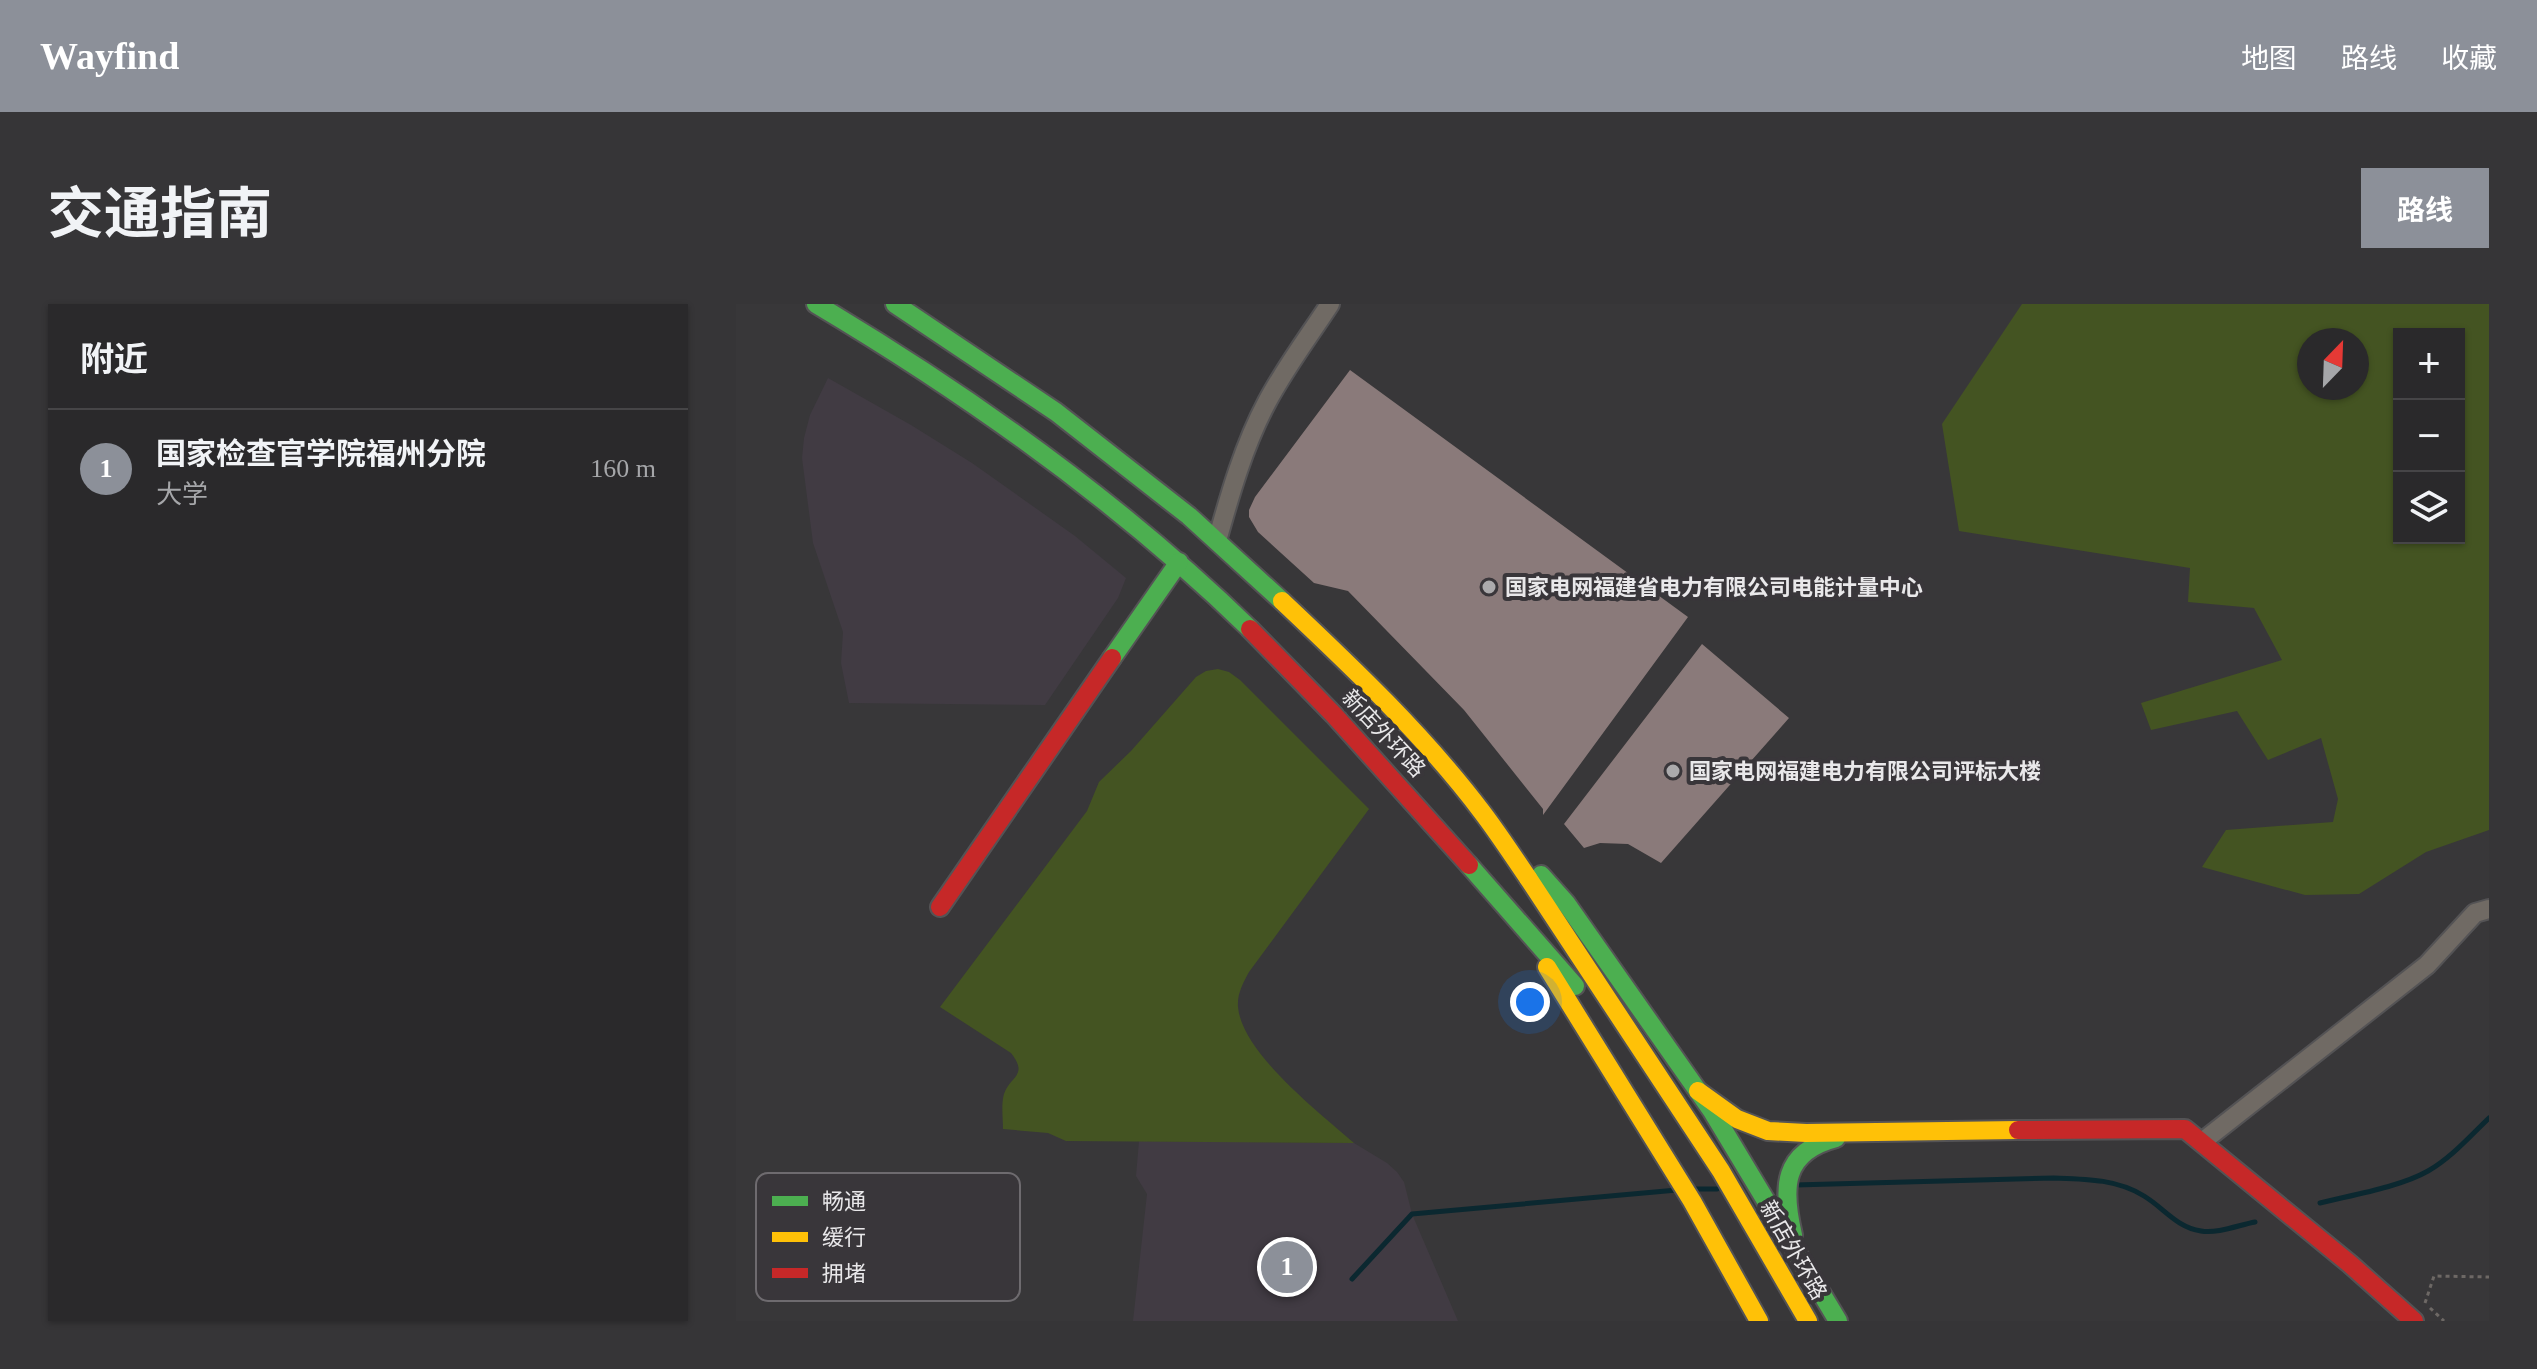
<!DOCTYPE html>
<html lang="zh">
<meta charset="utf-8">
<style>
:root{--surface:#2a292b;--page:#363537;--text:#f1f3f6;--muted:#a5a6a9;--line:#464547;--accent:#8c9099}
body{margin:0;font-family:"Times New Roman","Noto Sans SC",serif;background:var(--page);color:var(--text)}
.controls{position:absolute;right:24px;top:24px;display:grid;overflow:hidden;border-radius:0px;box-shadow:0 2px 6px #0004}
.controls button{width:72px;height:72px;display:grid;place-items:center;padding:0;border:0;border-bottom:2px solid var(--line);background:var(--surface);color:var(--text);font:40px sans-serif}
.compass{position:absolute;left:1561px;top:24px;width:72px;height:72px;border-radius:50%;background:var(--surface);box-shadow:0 2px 6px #0004;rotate:23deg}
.you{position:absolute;left:794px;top:698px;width:28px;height:28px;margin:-20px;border:6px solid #fff;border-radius:50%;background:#1a73e8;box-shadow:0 0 0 12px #1a73e833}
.badge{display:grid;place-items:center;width:52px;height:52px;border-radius:50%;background:var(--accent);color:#fff;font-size:26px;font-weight:700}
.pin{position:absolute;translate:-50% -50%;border:4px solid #fff;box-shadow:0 2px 8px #0006}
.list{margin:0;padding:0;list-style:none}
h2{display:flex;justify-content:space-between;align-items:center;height:104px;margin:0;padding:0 32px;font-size:34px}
h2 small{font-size:26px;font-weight:400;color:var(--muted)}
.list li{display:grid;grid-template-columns:52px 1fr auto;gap:24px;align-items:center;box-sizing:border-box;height:120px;padding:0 32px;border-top:2px solid var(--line)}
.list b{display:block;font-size:30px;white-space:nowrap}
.list p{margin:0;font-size:26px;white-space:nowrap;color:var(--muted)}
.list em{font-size:26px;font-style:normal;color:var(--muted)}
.icon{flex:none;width:44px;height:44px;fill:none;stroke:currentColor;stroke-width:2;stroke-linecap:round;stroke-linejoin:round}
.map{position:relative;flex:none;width:1753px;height:1017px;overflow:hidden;border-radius:0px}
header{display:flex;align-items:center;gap:48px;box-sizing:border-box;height:112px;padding:0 40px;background:var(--accent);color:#fff}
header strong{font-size:38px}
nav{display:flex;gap:44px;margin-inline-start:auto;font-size:28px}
.intro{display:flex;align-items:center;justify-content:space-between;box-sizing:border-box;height:192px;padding:0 48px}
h1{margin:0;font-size:56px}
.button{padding:20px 36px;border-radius:0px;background:var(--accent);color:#fff;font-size:28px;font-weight:700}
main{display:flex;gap:48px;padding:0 48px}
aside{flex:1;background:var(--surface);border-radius:0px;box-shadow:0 2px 6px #0004}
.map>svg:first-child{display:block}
.built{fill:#413b43}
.green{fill:#445422;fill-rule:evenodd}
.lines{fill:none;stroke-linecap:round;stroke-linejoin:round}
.stream{stroke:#0b2830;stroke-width:5}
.building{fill:#8a7a7a}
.street-casing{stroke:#545355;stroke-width:22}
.fast-casing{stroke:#545355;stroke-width:22}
.slow-casing{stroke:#545355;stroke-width:22}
.jam-casing{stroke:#545355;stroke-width:22}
.path{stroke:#6d6865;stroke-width:3;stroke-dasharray:4 4;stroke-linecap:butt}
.street{stroke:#706a64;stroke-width:18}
.fast{stroke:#4caf50;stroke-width:18}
.slow{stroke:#ffc107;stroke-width:18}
.jam{stroke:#c62828;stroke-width:18}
.poi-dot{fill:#abaaac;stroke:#39363a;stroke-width:3}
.labels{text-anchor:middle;stroke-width:8;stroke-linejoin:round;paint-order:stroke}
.poi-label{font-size:22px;font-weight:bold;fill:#e9e8ea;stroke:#39363a;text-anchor:start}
.street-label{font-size:22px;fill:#e9e8ea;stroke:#39363a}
.key{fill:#39363a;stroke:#6e6b6f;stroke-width:2}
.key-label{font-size:22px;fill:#e9e8ea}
</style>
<header>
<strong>Wayfind</strong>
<nav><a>地图</a><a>路线</a><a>收藏</a></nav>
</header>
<div class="intro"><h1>交通指南</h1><a class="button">路线</a></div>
<main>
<aside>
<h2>附近<small></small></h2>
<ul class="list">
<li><span class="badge">1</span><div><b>国家检查官学院福州分院</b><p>大学</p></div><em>160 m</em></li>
</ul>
</aside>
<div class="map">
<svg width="1753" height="1017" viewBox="0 0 1753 1017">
<rect width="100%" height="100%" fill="#383739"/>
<g class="built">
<path d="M92 74 175 121 236 159 339 232 390 274 382 294 309 401 113 399 105 359 107 328 77 239 66 154 68 134 74 111Z"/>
<path d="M403 837 618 839 651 859 661 868 668 878 676 910 722 1017H397L411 890 400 872Z"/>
</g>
<g class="green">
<path d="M1286 0H1753V526L1690 548 1623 590 1569 591 1466 563 1490 526 1597 518 1602 495 1585 434 1532 456 1501 407 1415 426 1405 399 1546 356 1518 304 1452 298 1454 264 1223 227 1206 120ZM1663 30H1723V234H1663ZM1573 36H1621V84H1573Z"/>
<path d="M482 365 493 368 504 376 633 505 513 668C507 679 501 690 502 703 506 749 584 809 618 839L330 837 312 829 267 825C267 814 265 800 268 790 274 772 293 772 275 749L204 703 351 507 363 478 395 447 460 373 470 367Z"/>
</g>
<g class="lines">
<g class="stream">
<path d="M1059 881 1318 874C1349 875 1381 875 1408 892 1428 904 1440 923 1465 927 1481 930 1503 921 1519 918"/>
<path d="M959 885H981"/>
<path d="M1584 899C1616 891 1664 883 1692 867 1715 854 1734 832 1753 814"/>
<path d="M616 975 676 910 941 886"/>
</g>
</g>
<g class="building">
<path d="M614 66 952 313 807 511V505L728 406 612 287 578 279 522 228 513 213V206L519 193Z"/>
<path d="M966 340 1053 414 925 559 892 540 864 539 848 544 828 520Z"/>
</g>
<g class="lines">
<g class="street-casing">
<g id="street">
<path d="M481 237C494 190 508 141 531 98 549 64 573 32 594 0"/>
<path d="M1466 838 1691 661 1739 609 1753 605"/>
</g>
</g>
<g class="fast-casing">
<g id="fast">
<path d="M80 0C236 93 384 198 514 325"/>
<path d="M159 0 320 108 453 212 546 297"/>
<path d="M376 354 443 258"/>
<path d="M733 561 839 682"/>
<path d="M805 571 830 599 976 807 1102 1017"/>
<path d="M1057 931C1046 884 1046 848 1100 834"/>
</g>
</g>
<g class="slow-casing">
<g id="slow">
<path d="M546 297C616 363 688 431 746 508 762 529 777 552 792 574"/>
<path d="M792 574 985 867 1072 1017"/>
<path d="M811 663 956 897 1023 1017"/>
<path d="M962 787 1001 815 1032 827 1070 829 1282 826"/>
</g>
</g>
<g class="jam-casing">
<g id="jam">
<path d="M514 325 598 411 733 561"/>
<path d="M204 603 376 354"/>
<path d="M1282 826 1449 825 1614 960 1678 1017"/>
</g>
</g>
<g class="path">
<path d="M1689 999 1698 972 1753 973"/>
<path d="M1694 1004 1708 1017"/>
</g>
<use href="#street" class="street"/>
<use href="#fast" class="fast"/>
<use href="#slow" class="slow"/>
<use href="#jam" class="jam"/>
</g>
<g class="poi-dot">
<circle cx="753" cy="283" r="8"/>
<circle cx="937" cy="467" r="8"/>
</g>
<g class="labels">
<g class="poi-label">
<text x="769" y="291">国家电网福建省电力有限公司电能计量中心</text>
<text x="953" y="475">国家电网福建电力有限公司评标大楼</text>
</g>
<g class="street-label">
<text transform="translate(648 429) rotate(47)" y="8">新店外环路</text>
<text transform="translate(1058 946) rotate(60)" y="8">新店外环路</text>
</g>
</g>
<rect x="20" y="869" width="264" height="128" rx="12" class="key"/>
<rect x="36" y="892" width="36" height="10" fill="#4caf50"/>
<rect x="36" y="928" width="36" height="10" fill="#ffc107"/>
<rect x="36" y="964" width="36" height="10" fill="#c62828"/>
<g class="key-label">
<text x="86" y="905">畅通</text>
<text x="86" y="941">缓行</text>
<text x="86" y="977">拥堵</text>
</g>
</svg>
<div class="controls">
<button>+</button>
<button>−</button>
<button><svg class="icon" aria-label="layers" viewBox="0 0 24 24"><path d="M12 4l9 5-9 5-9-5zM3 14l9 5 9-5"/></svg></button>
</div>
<svg class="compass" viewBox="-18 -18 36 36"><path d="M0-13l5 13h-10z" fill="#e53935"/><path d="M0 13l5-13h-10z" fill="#a5a6a9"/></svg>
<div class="you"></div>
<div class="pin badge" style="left:551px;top:963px">1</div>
</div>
</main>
